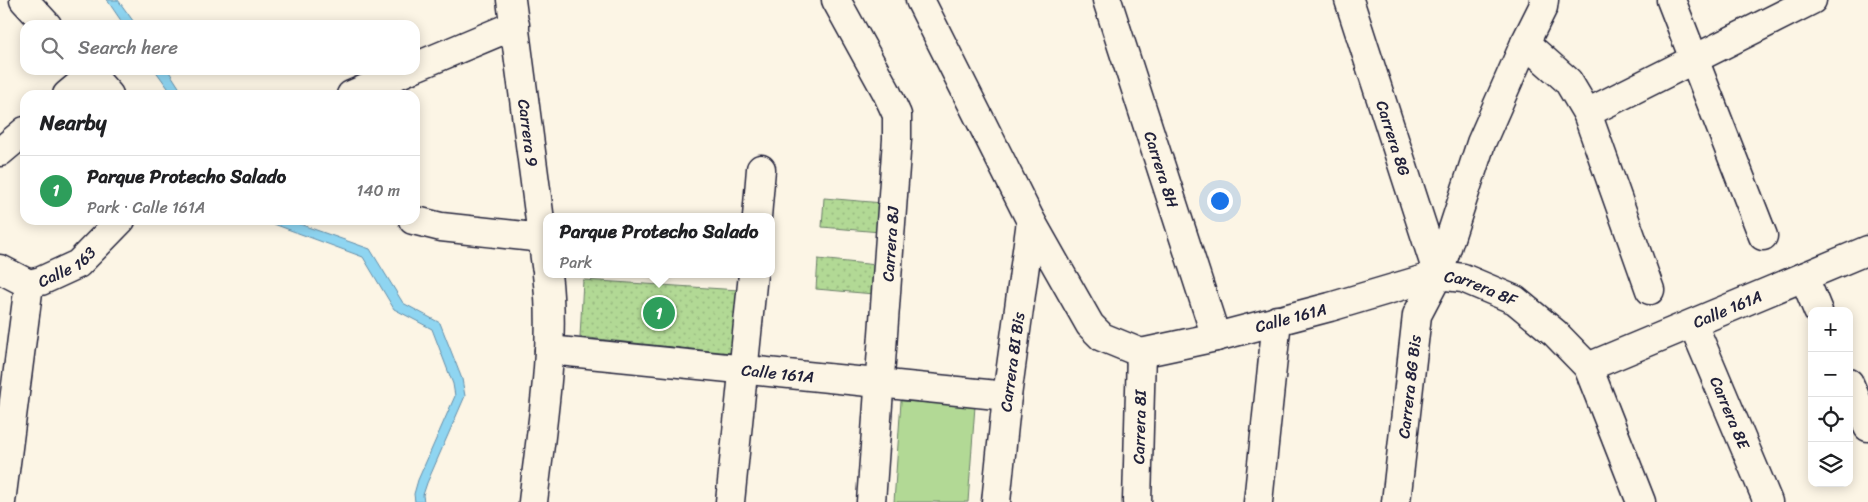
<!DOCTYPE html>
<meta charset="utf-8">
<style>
:root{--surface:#fff;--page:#f6f6f6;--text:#202124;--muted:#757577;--line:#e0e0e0;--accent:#b45309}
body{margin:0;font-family:Sriracha,sans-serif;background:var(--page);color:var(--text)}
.controls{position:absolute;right:15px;bottom:15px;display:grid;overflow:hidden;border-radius:10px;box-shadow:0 2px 12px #0003}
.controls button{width:45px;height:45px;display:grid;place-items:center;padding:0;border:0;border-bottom:1px solid var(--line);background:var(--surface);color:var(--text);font:25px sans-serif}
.you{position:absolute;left:1219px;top:200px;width:18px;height:18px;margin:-12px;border:4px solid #fff;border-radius:50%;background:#1a73e8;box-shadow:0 0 0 8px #1a73e833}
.badge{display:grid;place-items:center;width:32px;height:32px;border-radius:50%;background:var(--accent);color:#fff;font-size:16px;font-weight:700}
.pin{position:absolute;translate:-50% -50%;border:2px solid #fff;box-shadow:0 1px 5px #0006}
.popup{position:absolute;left:543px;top:213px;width:232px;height:65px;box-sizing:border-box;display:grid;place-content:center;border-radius:10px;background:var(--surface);filter:drop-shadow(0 1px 4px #0005);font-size:16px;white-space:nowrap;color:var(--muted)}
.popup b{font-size:19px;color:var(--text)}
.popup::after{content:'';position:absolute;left:50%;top:100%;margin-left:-10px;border:10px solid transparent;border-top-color:var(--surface)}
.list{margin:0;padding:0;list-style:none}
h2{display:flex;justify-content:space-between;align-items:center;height:65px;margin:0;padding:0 20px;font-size:21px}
h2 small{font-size:16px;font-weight:400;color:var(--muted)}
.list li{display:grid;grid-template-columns:32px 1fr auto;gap:15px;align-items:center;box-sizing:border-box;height:70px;padding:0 20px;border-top:1px solid var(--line)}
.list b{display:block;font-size:19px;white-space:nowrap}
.list p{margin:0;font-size:16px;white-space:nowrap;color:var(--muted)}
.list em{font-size:16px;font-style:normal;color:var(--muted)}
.icon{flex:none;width:28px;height:28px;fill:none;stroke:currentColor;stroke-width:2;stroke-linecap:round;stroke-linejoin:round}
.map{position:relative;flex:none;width:1868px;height:502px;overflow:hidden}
.search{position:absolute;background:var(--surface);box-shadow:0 2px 12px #0003;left:20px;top:20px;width:400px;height:55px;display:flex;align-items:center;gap:12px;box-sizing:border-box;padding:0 18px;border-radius:15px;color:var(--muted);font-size:19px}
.panel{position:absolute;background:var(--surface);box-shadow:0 2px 12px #0003;left:20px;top:90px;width:400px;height:135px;border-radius:15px}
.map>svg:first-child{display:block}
.grass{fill:url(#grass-dots);stroke:#6a7e68}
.garden{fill:#b2d995;stroke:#6a7e68}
.water{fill:#8fd5f1;stroke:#638da8}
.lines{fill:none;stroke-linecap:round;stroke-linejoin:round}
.minor-casing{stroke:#22223b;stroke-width:31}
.minor{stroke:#fcf5e5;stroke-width:28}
.labels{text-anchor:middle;stroke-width:4.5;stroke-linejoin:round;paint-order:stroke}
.street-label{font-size:16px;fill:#22223b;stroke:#fcf5e5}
</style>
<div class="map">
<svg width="1868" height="502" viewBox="0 0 1868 502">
<defs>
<pattern id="grass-dots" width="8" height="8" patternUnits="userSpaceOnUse" patternTransform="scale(1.25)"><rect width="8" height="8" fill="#b2d995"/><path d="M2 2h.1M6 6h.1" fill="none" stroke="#99ba81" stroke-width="1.8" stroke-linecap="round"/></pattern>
</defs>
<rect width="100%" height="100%" fill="#fcf5e5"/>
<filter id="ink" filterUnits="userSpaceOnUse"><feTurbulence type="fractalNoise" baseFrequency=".02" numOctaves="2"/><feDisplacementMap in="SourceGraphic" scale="10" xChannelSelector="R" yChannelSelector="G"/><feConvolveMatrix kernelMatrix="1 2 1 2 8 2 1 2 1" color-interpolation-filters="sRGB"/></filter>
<g filter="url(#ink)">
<g class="grass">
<path d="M824 198 883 203 880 232 822 227Z"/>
<path d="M818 259 877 265 874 294 816 289Z"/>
<path d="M583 280 739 290 733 354 580 337Z"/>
</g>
<path class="garden" d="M901 401 975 406 968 502H894Z"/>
<g class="water">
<path d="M107 0H118L136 25H124Z"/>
<path d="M155 70H168L184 95H173Z"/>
<path d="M263 220H288L370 249 403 303 440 323 462 379 465 396 427 483 423 495 424 502H415L414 494 418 480 455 396 453 384 432 329 394 309 363 257Z"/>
</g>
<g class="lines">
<g class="minor-casing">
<g id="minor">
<path d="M24 0 47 25"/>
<path id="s1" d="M511 0 546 266"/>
<path d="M836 0 886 91 897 115V139L871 502"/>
<path d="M920 0 1031 221 1090 325 1102 337 1141 353"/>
<path id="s2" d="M1107 0 1216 337"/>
<path id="s3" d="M1349 0 1438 275"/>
<path d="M1671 0 1763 236"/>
<path d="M1525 43 1568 81 1587 113 1650 290"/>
<path d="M415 67 515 25"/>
<path d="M87 70 109 95"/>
<path d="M67 95 91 75"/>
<path d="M351 95 409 70"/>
<path d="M1587 113 1812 0"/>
<path d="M0 152 25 131"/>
<path d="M757 217 761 169"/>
<path d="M413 220 441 227 543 238"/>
<path d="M0 269 29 284"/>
<path d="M1804 277 1818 311"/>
<path id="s4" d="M29 284 41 281 78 264 121 220"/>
<path id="s5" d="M1693 324 1768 502"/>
<path id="s6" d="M549 350 1007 396"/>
<path id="s7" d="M1141 353 1216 337 1330 307 1438 275 1463 278 1515 300 1555 333 1588 367 1641 502"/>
<path id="s8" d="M1588 367 1868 250"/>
<path d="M1849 383 1868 427"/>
<path d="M1 502 29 284"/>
<path d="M533 502C541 430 556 346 547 274"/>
<path d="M730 502 753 274"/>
<path id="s9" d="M996 502 1007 396 1031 221"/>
<path id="s10" d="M1137 502 1141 353"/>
<path d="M1258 502 1277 320"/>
<path id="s11" d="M1396 502 1417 315 1438 275 1481 143 1525 43 1543 7 1544 0"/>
</g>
</g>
<use href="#minor" class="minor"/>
</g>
</g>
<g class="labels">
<g class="street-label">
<text dy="6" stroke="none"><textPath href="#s1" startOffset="134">Carrera 9</textPath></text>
<text dy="6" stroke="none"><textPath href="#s3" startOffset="145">Carrera 8G</textPath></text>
<text dy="6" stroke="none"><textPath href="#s2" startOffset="178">Carrera 8H</textPath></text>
<text transform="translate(890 244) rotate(-86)" y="6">Carrera 8J</text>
<text dy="6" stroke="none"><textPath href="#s4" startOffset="42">Calle 163</textPath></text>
<text dy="6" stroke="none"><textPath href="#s7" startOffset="352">Carrera 8F</textPath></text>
<text dy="6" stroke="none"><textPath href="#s8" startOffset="151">Calle 161A</textPath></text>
<text dy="6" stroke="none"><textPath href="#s7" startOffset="154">Calle 161A</textPath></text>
<text dy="6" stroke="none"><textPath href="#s9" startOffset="141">Carrera 8I Bis</textPath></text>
<text dy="6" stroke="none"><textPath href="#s6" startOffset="230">Calle 161A</textPath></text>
<text dy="6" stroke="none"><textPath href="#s11" startOffset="116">Carrera 8G Bis</textPath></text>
<text dy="6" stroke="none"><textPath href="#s5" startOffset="96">Carrera 8E</textPath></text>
<text dy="6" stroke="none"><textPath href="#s10" startOffset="75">Carrera 8I</textPath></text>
</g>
</g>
</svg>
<div class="controls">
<button>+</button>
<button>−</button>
<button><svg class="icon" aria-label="locate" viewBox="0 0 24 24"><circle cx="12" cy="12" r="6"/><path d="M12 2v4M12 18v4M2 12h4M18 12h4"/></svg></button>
<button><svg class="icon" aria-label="layers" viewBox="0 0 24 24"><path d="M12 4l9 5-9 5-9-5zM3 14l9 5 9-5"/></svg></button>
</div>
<div class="you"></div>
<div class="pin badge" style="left:659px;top:313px;background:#2e9e5b">1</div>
<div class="popup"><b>Parque Protecho Salado</b>Park</div>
<div class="search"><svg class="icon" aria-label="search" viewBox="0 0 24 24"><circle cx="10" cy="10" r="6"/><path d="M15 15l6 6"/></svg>Search here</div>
<section class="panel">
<h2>Nearby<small></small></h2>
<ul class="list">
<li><span class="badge" style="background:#2e9e5b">1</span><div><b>Parque Protecho Salado</b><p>Park · Calle 161A</p></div><em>140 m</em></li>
</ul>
</section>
</div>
